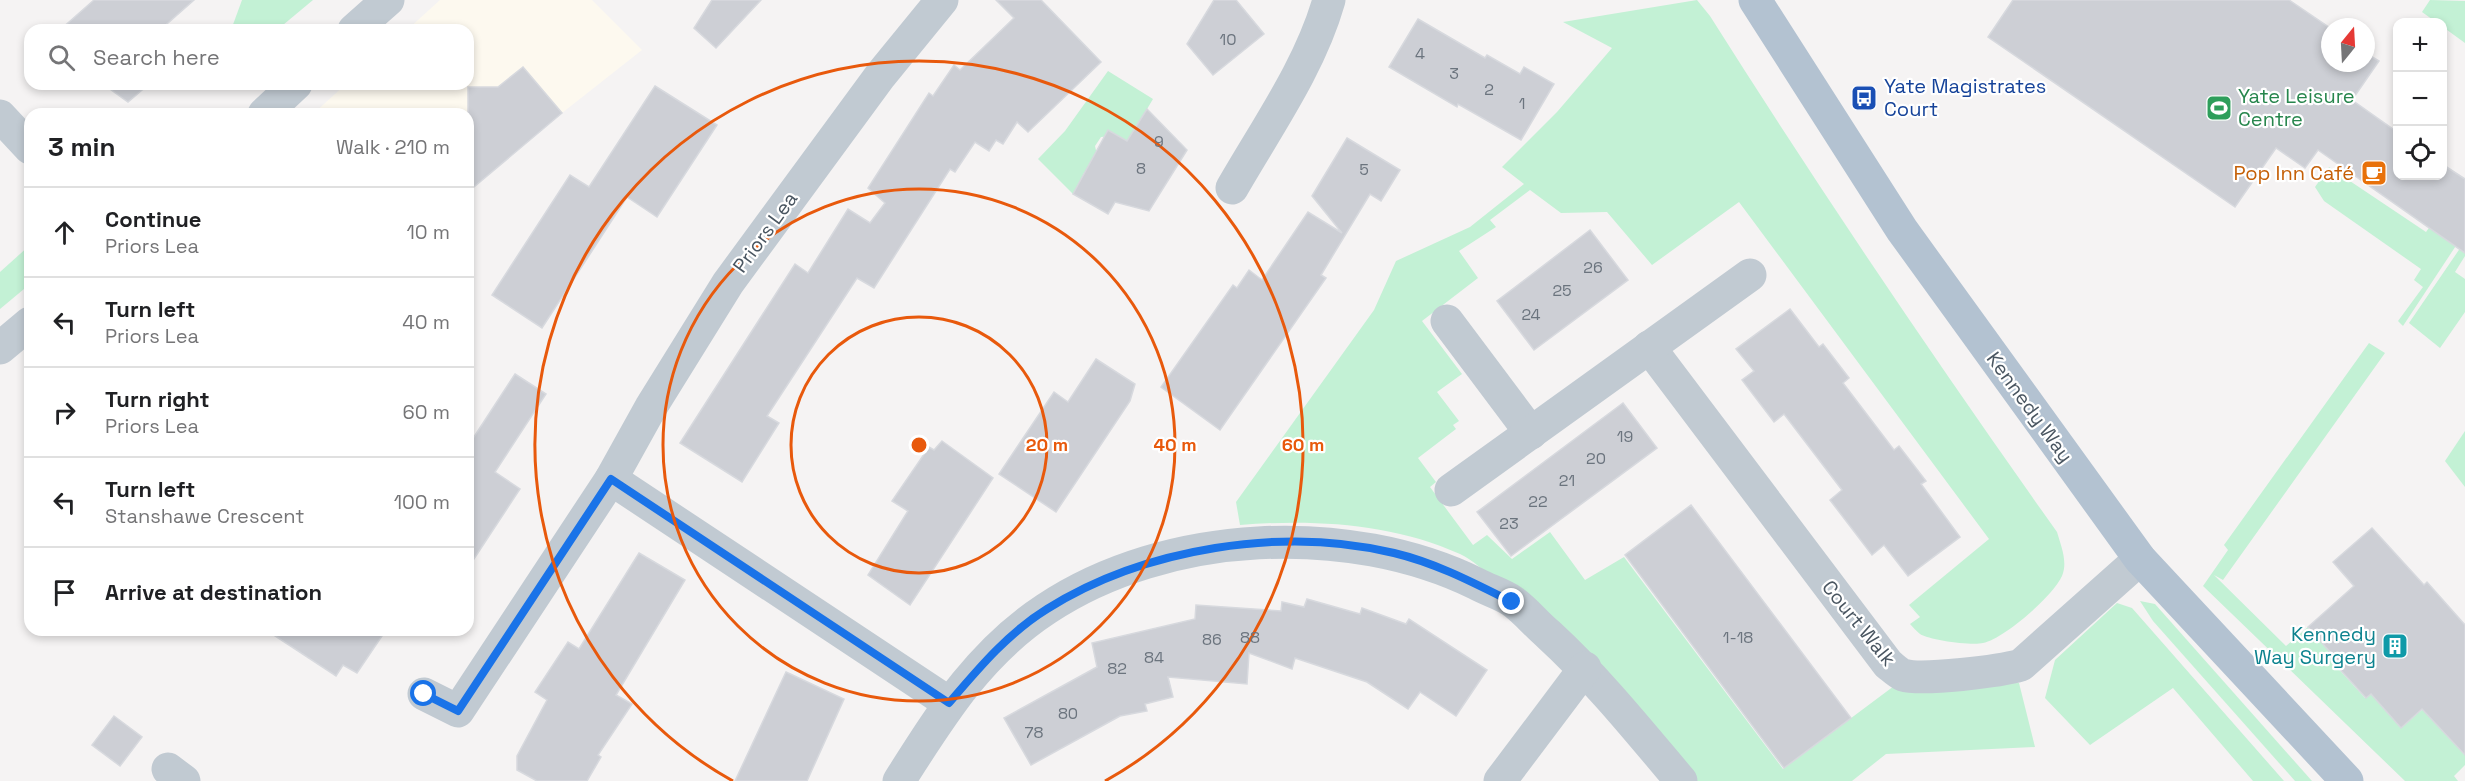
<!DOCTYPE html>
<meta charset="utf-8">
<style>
:root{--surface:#fff;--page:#f2f2f2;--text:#202124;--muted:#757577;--line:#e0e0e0}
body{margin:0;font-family:"Space Grotesk",sans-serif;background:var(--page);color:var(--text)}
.controls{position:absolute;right:18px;top:18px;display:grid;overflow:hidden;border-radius:12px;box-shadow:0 3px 9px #0003}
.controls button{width:54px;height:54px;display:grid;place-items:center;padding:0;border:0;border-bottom:2px solid var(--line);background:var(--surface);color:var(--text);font:30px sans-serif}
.compass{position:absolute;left:2321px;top:18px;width:54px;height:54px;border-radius:50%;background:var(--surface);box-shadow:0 3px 9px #0003;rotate:18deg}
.stop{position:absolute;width:18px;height:18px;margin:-14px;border:4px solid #1a73e8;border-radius:50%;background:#fff}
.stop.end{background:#1a73e8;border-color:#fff;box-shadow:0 2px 6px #0008}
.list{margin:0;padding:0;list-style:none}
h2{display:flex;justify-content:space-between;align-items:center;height:78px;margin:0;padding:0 24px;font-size:26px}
h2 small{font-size:20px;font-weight:400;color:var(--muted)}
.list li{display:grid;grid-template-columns:39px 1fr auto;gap:18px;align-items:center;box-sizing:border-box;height:90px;padding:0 24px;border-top:2px solid var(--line)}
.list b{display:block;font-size:22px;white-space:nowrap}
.list p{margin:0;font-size:20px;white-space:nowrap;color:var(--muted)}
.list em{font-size:20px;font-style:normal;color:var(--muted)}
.icon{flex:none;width:33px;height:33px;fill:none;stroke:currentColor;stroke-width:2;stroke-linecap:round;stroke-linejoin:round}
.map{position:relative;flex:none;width:2465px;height:781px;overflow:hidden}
.search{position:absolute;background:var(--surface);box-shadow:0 3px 9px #0003;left:24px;top:24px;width:450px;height:66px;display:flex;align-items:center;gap:15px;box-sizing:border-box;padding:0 21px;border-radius:18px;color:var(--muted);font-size:22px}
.panel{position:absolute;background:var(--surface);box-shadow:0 3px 9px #0003;left:24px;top:108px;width:450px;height:528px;border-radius:18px}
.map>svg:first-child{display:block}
.commercial{fill:#fdf9ef}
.green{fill:#c3f1d5}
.building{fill:#cdcfd5;stroke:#d7d9de;stroke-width:1.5}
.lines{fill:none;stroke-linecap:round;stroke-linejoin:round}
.minor{stroke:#c1cad2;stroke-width:33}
.major{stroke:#b3c2d1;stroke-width:33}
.route{stroke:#1a73e8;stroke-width:8}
.ring{fill:none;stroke:#e8590c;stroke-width:3}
.labels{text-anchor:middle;stroke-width:4.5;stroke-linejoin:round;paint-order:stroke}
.number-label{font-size:16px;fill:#6b747e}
.transit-label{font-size:20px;fill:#164399;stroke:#fff;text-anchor:start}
.leisure-label{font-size:20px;fill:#27864d;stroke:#fff;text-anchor:start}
.food-label{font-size:20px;fill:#c56008;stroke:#fff;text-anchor:end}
.street-label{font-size:20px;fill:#4a5661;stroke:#fff}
.culture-label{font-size:20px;fill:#0d838f;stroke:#fff;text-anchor:end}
.centre{fill:#e8590c;stroke:#fff;stroke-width:3}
.ring-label{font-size:18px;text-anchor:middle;font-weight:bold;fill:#e8590c;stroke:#fff;stroke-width:4.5;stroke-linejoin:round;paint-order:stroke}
</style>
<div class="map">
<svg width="2465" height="781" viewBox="0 0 2465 781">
<rect width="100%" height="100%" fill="#f5f3f3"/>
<path class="commercial" d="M440 0H592L642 50 562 113 313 114 346 84H468V30H407Z"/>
<g class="green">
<path d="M242 0H313L277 30H231Z"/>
<path d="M1697 0 1710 16C1821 192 1937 363 2057 532 2061 546 2068 562 2062 576 2053 596 2004 639 1983 643 1972 646 1929 640 1920 634 1916 631 1913 627 1910 624L1920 617 1909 605 1989 539 1739 202 1652 265 1607 212 1561 213 1530 190 1490 220 1496 227 1459 251 1478 278 1422 321 1462 374 1437 392 1459 421 1453 425 1456 429 1418 458 1436 482 1430 487 1473 545 1487 535 1512 559 1550 532 1585 580 1624 557 1783 769 1894 686 2019 683 2035 747 1886 754 1852 781H1685L1497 581C1485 572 1473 560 1460 554 1392 523 1312 519 1240 525L1236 502 1374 310 1396 261 1470 227 1524 184 1502 167 1557 112 1612 48 1563 22Z"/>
<path d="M2430 0 2465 1V43L2443 27 2442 22H2436L2422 12Z"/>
<path d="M1108 71 1153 99 1126 144 1113 136 1101 137 1095 146 1098 159 1084 173 1073 194 1038 159 1065 131Z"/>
<path d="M2329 167 2426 232 2448 201 2465 232 2403 326 2398 321 2423 287 2414 280 2421 269 2324 201 2315 187Z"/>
<path d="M2465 241V256L2455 272 2465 279V312L2440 348 2409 323Z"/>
<path d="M30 245V284L0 309V272Z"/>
<path d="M2369 343 2385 353 2223 580 2214 575 2286 646 2308 627 2337 660 2334 664 2365 698 2371 694 2401 728 2423 709 2465 755V765L2454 776 2458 781H2405L2203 586 2228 550 2224 545Z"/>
<path d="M2465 431V487L2445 461Z"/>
<path d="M2140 601 2155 604 2312 781H2295L2153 621Z"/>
<path d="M2117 603 2132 608 2284 781H2253L2173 688 2090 745 2045 698 2055 660Z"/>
</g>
<g class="building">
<path d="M94 0H194L160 30H60Z"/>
<path d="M712 0H761L716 48 694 28Z"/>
<path d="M996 0H1041L1101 62 1028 132 1017 122 1003 144 996 140 989 151 975 142 955 172 950 169 874 288 857 278 767 416 779 423 742 482 680 443 795 264 808 273 848 209 870 223 885 203 868 188 929 93 933 96 954 65 960 70 1014 18Z"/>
<path d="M1214 0H1236L1264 34 1213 75 1187 44Z"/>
<path d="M2013 0H2289L2330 28V63H2366V53L2379 61 2352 100 2397 132V176H2442V164L2465 179V253L2318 150 2305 168 2276 148 2235 207 1988 37Z"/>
<path d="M1418 19 1485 58 1487 55 1520 74 1524 67 1554 84 1521 140 1458 104 1457 107 1389 67Z"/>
<path d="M523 67 562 113 468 192V87H498Z"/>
<path d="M103 84H149L128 102Z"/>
<path d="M655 86 717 125 657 217 627 197 542 328 492 295 570 175 589 187Z"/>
<path d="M1147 109 1187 150 1149 211 1115 202 1108 214 1073 194 1108 130 1127 141Z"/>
<path d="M1347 138 1400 170 1381 201 1370 194 1321 275 1326 278 1220 430 1161 387 1233 285 1237 288 1249 270 1262 280 1308 212 1342 233 1312 196Z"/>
<path d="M1590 230 1628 280 1534 350 1497 301Z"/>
<path d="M1790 309 1819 347 1823 344 1849 378 1843 383 1894 450 1899 446 1926 481 1921 484 1960 537 1908 576 1884 545 1872 555 1830 500 1842 490 1784 414 1774 422 1742 380 1754 371 1736 349Z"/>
<path d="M1096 359 1135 384 1130 401 1056 512 999 474 1054 392 1068 402Z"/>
<path d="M515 374 546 394 495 472 520 489 468 568V446Z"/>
<path d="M1623 403 1657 448 1511 556 1477 512Z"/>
<path d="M942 441 993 478 910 605 868 575 908 511 892 501 929 447 934 450Z"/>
<path d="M1691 505 1851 718 1784 768 1625 555Z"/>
<path d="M2372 528 2424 585 2427 582 2465 625V755L2422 709 2401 728 2371 694 2366 698 2334 663 2337 660 2308 627 2354 586 2333 562Z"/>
<path d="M639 553 685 580 616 695 632 704 598 755 601 757 587 781H537L517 770V756L547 700 535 692 568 642 579 649Z"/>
<path d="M1307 599 1360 614 1362 608 1406 624 1409 619 1487 670 1456 716 1420 692 1408 709 1367 682 1295 658 1292 669 1249 653 1247 684 1168 677 1173 697 1145 704 1147 711 1120 716 1031 765 1004 718 1097 667 1092 643 1195 619 1196 605 1281 611 1282 602 1304 607Z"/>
<path d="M266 630H386L357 673 343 665 336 676Z"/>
<path d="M786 672 844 699 807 781H735Z"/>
<path d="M114 716 142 737 120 766 92 745Z"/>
</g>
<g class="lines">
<g class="minor">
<path d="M354 30 388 0"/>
<path d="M264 114 296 84"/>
<path d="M0 116 30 148"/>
<path d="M1232 188C1267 127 1310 67 1329 0"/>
<path d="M1447 321 1531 433"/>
<path d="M1649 347 1888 664C1892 667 1898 673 1903 675 1922 681 2001 671 2021 665L2140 559"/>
<path d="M0 348 30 323"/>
<path d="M611 479 949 703"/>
<path d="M1451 490 1750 275"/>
<path d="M424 694 458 711 611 479 651 407 728 283 880 76 942 0"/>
<path d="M168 769 184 781"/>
<path d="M899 781C941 715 979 653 1046 609 1166 529 1349 521 1477 584 1488 590 1502 594 1512 601 1525 610 1536 624 1548 634 1597 679 1638 730 1681 781"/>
<path d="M1500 781 1585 668"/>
</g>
<path class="major" d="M1755 0 1902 230 2140 559 2347 781"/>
</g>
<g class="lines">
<path class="route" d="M424 694 458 711 611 479 949 703C978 669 1008 633 1047 609 1144 548 1283 526 1394 553 1436 563 1474 583 1512 602"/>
</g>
<g class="ring">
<circle cx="919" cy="445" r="128"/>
<circle cx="919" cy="445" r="256"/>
<path d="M733 781A384 384 0 1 1 1105 781"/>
</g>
<defs>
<g id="bus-square" transform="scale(1.35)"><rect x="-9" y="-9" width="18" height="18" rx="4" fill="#1a4fb4" stroke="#fff"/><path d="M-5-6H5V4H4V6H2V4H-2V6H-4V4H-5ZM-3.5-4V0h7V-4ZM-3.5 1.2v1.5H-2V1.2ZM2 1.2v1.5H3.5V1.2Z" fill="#fff"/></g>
<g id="stadium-square" transform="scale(1.35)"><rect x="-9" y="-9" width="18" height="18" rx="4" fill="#2e9e5b" stroke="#fff"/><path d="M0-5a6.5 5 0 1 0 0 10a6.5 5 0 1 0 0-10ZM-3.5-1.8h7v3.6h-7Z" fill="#fff"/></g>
<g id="cafe-square" transform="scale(1.35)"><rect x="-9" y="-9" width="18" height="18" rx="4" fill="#e8710a" stroke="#fff"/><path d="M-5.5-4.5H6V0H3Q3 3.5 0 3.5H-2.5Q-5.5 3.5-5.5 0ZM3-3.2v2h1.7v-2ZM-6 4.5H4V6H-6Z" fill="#fff"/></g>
<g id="building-square" transform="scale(1.35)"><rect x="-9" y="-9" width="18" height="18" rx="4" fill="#0f9aa8" stroke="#fff"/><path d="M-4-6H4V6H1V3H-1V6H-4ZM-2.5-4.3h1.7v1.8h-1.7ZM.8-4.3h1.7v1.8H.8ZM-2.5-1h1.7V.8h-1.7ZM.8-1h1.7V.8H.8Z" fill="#fff"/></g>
</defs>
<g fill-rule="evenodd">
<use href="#bus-square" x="1864" y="98"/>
<use href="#stadium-square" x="2219" y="108"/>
<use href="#cafe-square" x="2374" y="173"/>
<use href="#building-square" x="2395" y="646"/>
</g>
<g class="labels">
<g class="number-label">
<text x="1228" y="45">10</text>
<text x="1420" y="59">4</text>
<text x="1454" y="79">3</text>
<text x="1489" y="95">2</text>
<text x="1522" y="109">1</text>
<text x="1159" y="147">9</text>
<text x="1141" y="174">8</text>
<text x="1364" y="175">5</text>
<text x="1593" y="273">26</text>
<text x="1562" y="296">25</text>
<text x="1531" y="320">24</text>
<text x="1625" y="442">19</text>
<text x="1596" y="464">20</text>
<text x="1567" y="486">21</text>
<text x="1538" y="507">22</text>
<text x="1509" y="529">23</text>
<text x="1250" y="643">88</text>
<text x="1738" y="643">1-18</text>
<text x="1212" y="645">86</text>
<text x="1154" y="663">84</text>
<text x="1117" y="674">82</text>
<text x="1068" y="719">80</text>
<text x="1034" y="738">78</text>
</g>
<g class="transit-label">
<text x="1884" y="93">Yate Magistrates<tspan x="1884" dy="23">Court</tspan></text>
</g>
<g class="leisure-label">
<text x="2238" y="103">Yate Leisure<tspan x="2238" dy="23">Centre</tspan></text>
</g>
<g class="food-label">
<text x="2354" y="180">Pop Inn Café</text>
</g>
<g class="street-label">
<text transform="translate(765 232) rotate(-54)" y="7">Priors Lea</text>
<text transform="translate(2030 407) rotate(54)" y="7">Kennedy Way</text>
<text transform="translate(1859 623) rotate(51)" y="7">Court Walk</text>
</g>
<g class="culture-label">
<text x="2376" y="641">Kennedy<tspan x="2376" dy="23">Way Surgery</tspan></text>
</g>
</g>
<circle cx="919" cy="445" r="9" class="centre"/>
<g class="ring-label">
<text x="1047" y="451">20 m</text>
<text x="1175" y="451">40 m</text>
<text x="1303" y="451">60 m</text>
</g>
</svg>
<div class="controls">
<button>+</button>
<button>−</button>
<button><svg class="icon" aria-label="locate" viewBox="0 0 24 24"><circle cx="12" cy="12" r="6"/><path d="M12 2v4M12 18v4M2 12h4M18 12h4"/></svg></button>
</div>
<svg class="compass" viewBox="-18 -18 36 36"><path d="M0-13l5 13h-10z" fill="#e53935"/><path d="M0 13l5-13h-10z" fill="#757577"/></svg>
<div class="stop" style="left:424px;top:694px"></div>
<div class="stop end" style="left:1512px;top:602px"></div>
<div class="search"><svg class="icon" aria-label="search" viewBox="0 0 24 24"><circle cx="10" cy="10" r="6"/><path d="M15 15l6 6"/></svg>Search here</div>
<section class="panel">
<h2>3 min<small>Walk · 210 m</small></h2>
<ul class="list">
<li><svg class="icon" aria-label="ahead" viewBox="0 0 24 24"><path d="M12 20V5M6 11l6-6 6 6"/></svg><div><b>Continue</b><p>Priors Lea</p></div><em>10 m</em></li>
<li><svg class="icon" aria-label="left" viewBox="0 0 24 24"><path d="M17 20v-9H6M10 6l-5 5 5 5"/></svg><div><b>Turn left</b><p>Priors Lea</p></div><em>40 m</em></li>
<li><svg class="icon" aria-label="right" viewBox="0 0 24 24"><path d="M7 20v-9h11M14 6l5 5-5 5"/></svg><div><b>Turn right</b><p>Priors Lea</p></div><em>60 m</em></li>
<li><svg class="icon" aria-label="left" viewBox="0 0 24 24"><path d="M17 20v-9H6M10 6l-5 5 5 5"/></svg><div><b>Turn left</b><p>Stanshawe Crescent</p></div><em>100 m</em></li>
<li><svg class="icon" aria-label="arrive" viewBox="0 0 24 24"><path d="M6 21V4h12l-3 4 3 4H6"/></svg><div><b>Arrive at destination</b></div></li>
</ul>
</section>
</div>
